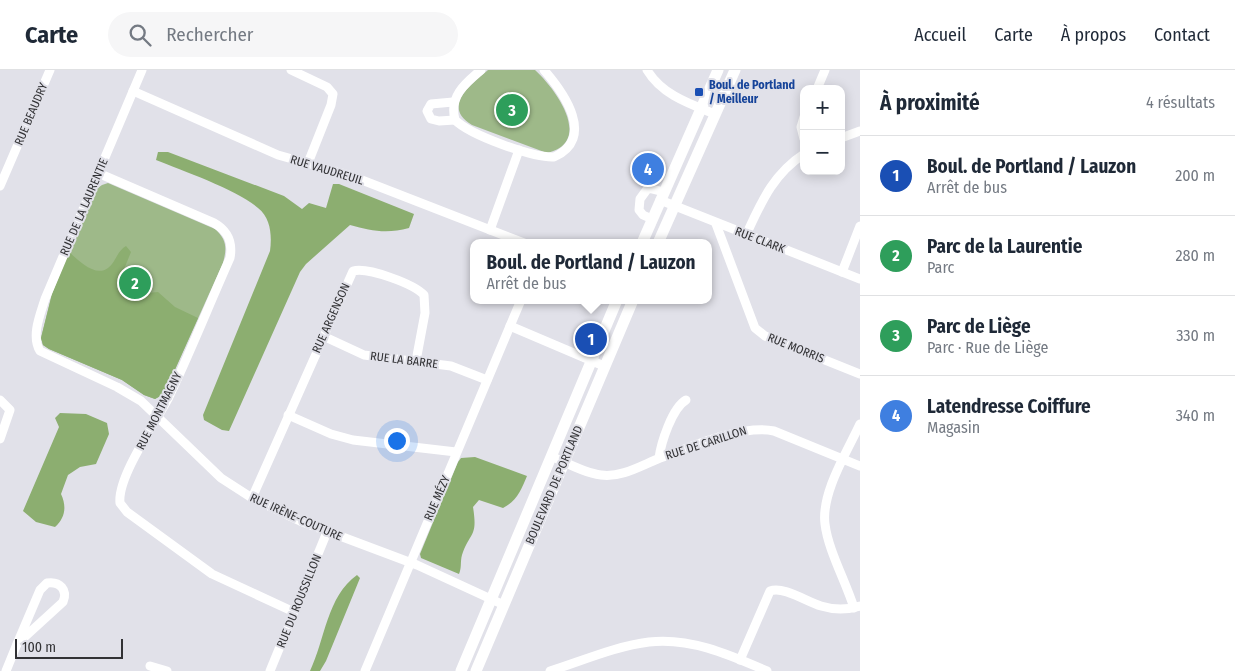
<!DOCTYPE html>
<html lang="fr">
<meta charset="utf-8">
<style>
:root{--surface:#fff;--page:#f6f6f7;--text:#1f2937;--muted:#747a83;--line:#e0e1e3;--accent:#db2777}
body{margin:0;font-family:"Fira Sans Condensed",sans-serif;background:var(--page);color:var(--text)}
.controls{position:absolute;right:15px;top:15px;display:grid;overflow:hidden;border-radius:10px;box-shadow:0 2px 12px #0003}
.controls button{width:45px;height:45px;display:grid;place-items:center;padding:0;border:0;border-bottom:1px solid var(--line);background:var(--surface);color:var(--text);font:25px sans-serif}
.scale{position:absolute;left:15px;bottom:12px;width:108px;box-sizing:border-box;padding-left:5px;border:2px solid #323235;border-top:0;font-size:14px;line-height:18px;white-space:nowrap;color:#323235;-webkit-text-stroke:4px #e1e1e9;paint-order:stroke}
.you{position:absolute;left:396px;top:370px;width:18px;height:18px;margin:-12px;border:4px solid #fff;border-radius:50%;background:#1a73e8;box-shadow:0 0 0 8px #1a73e833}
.badge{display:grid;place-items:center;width:32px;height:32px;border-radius:50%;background:var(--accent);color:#fff;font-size:16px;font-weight:700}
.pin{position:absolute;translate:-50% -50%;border:2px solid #fff;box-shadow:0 1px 5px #0006}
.popup{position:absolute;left:470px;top:169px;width:242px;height:65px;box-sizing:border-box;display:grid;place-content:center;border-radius:10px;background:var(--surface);filter:drop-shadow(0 1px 4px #0005);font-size:16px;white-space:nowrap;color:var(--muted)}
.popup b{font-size:19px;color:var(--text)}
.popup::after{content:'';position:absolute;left:50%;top:100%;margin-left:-10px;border:10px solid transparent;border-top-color:var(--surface)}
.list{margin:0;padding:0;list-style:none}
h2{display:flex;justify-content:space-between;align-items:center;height:65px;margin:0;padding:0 20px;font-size:21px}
h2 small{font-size:16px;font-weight:400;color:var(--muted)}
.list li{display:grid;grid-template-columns:32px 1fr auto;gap:15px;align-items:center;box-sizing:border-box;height:80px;padding:0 20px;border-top:1px solid var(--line)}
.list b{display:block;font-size:19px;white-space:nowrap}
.list p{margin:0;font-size:16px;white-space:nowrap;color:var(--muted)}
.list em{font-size:16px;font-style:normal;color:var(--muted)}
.icon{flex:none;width:28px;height:28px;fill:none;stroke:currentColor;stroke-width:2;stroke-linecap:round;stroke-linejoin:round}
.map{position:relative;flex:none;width:860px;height:601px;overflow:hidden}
header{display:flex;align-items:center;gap:30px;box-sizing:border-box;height:70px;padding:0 25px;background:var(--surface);border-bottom:1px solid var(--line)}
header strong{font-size:24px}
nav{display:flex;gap:28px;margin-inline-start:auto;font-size:18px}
.search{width:350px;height:45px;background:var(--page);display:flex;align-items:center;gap:12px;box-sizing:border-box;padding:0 18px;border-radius:28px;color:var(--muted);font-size:19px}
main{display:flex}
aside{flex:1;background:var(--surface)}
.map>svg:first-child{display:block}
.green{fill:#9eb989}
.forest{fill:#8cae70}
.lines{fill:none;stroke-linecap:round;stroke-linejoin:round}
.minor{stroke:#fff;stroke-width:9}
.secondary{stroke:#fff;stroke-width:11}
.transit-dot{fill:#1a4fb4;stroke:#e1e1e9;stroke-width:2}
.labels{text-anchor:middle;stroke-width:4;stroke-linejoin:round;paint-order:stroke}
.transit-label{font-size:12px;font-weight:bold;fill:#164399;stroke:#e1e1e9;text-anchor:start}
.street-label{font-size:12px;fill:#323235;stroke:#e1e1e9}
</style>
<header>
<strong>Carte</strong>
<div class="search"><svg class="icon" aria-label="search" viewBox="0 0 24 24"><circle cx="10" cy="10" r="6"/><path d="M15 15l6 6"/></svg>Rechercher</div>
<nav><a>Accueil</a><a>Carte</a><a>À propos</a><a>Contact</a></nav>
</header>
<main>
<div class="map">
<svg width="860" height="601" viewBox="0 0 860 601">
<rect width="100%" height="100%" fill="#e1e1e9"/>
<g class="green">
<path d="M488 0H535C556 19 594 72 547 83L472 55C441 36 471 15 488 0Z"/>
<path d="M108 113 215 159C227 170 227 178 223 193L164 324 155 329 144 325 122 310 49 279 43 275 41 268 52 224 95 120 102 115Z"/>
</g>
<g class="forest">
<path d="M158 82H168L284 126 302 139 309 133 326 138 333 114H339L414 144 409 158C387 164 371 161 350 155L306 194 300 202 229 361 222 360 204 350 203 345 270 181C272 166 271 148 258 138 238 120 183 101 156 90Z"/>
<path d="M126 176 131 182 118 214 119 221 127 225 158 222 175 237 198 248 164 324 155 329 144 325 122 310 49 279 43 275 41 268 52 224 69 182C77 189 95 208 108 198 116 192 117 181 126 176Z"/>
<path d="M60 343 86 344 107 353 109 364 96 394 80 397 68 405 61 424C67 437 65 448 55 457L36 452 23 441 59 357 55 348Z"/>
<path d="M475 387 527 406C521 420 517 431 503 438L479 430 473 437C478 468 470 461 462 485 460 492 462 497 459 504L421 488 420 484 458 392 461 388Z"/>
<path d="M357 505 360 508 326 591 320 601H310C325 570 327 526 357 505Z"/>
</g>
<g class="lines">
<g class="minor">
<path d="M142 0 45 229C40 245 31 266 40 281L117 317 141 331 221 408 252 428 300 451 417 495 504 535"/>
<path d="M291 0 327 17 333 24 331 35 308 93"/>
<path d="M481 0C464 14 449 27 455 50 470 65 533 88 554 87 596 68 564 23 544 0"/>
<path d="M647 0C662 25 690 34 715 44"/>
<path d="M817 19 825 0"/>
<path d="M133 21 278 85 349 105 524 173"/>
<path d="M453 32 431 34 427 41 431 49 439 51 455 50"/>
<path d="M804 47 801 57 804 69"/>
<path d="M841 68 860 61"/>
<path d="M98 103 214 153C228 161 233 172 230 188 209 235 190 283 168 329 156 352 117 407 120 433L127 442 212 504 294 542"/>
<path d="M0 116 50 0"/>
<path d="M660 130 860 209"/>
<path d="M652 149 643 145 639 140 640 129 648 118 664 122"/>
<path d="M716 154 755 258 765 266 860 304"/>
<path d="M490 160 519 80"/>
<path d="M746 165C761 133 773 104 804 84"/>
<path d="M842 202 860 156"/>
<path d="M510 256 604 296"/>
<path d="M323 266 364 285 451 296 487 310"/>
<path d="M0 330 10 340 0 369"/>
<path d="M288 345 331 364 353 370 456 382"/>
<path d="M551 386C567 393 584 403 601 405 621 408 642 395 660 388 690 377 743 354 774 361L860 396"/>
<path d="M659 388C661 373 672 338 686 330"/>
<path d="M252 428 353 201C368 197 414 214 424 225L425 243 416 291"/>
<path d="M47 513C60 511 68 520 63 532L17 574 40 520Z"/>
<path d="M854 538C846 512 828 480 825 454 821 423 847 382 860 354"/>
<path d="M740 590 770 521C784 516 807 532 821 536 834 540 847 540 860 536"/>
<path d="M150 596 167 601"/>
<path d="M6 601 17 574"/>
<path d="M270 601 327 462"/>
<path d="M365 601 521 230"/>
<path d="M550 601C582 591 616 576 649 572 690 567 730 585 767 601"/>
</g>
<g class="secondary">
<path d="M642 173 718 0"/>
<path d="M658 173 735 0"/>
<path d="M461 601 617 230"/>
<path d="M476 601 633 230"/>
</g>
</g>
<rect class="transit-dot" x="694" y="17" width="10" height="10" rx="2.5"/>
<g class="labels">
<g class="transit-label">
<text x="709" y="19">Boul. de Portland<tspan x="709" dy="14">/ Meilleur</tspan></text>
</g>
<g class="street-label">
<text transform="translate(31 44) rotate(-67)" y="4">RUE BEAUDRY</text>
<text transform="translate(327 100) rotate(17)" y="4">RUE VAUDREUIL</text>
<text transform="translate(84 137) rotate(-67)" y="4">RUE DE LA LAURENTIE</text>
<text transform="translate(760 170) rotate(21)" y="4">RUE CLARK</text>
<text transform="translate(331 248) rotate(-66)" y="4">RUE ARGENSON</text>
<text transform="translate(796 278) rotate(22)" y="4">RUE MORRIS</text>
<text transform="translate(404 290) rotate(7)" y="4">RUE LA BARRE</text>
<text transform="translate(159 341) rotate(-63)" y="4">RUE MONTMAGNY</text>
<text transform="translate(706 373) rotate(-18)" y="4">RUE DE CARILLON</text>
<text transform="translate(554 415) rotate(-67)" y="4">BOULEVARD DE PORTLAND</text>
<text transform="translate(437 428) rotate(-67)" y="4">RUE MÉZY</text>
<text transform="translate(296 447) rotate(24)" y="4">RUE IRÈNE-COUTURE</text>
<text transform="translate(299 531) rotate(-68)" y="4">RUE DU ROUSSILLON</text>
</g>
</g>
</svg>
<div class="controls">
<button>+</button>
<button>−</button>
</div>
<div class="scale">100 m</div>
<div class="you"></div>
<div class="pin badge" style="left:591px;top:269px;background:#1a4fb4">1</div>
<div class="popup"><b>Boul. de Portland / Lauzon</b>Arrêt de bus</div>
<div class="pin badge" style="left:135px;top:213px;background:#2e9e5b">2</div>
<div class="pin badge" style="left:512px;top:40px;background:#2e9e5b">3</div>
<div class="pin badge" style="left:648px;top:99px;background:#3f7fe0">4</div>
</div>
<aside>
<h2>À proximité<small>4 résultats</small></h2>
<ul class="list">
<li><span class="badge" style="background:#1a4fb4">1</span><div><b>Boul. de Portland / Lauzon</b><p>Arrêt de bus</p></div><em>200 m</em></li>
<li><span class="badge" style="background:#2e9e5b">2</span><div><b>Parc de la Laurentie</b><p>Parc</p></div><em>280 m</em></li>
<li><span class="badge" style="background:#2e9e5b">3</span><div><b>Parc de Liège</b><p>Parc · Rue de Liège</p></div><em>330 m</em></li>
<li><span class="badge" style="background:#3f7fe0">4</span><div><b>Latendresse Coiffure</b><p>Magasin</p></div><em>340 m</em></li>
</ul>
</aside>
</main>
